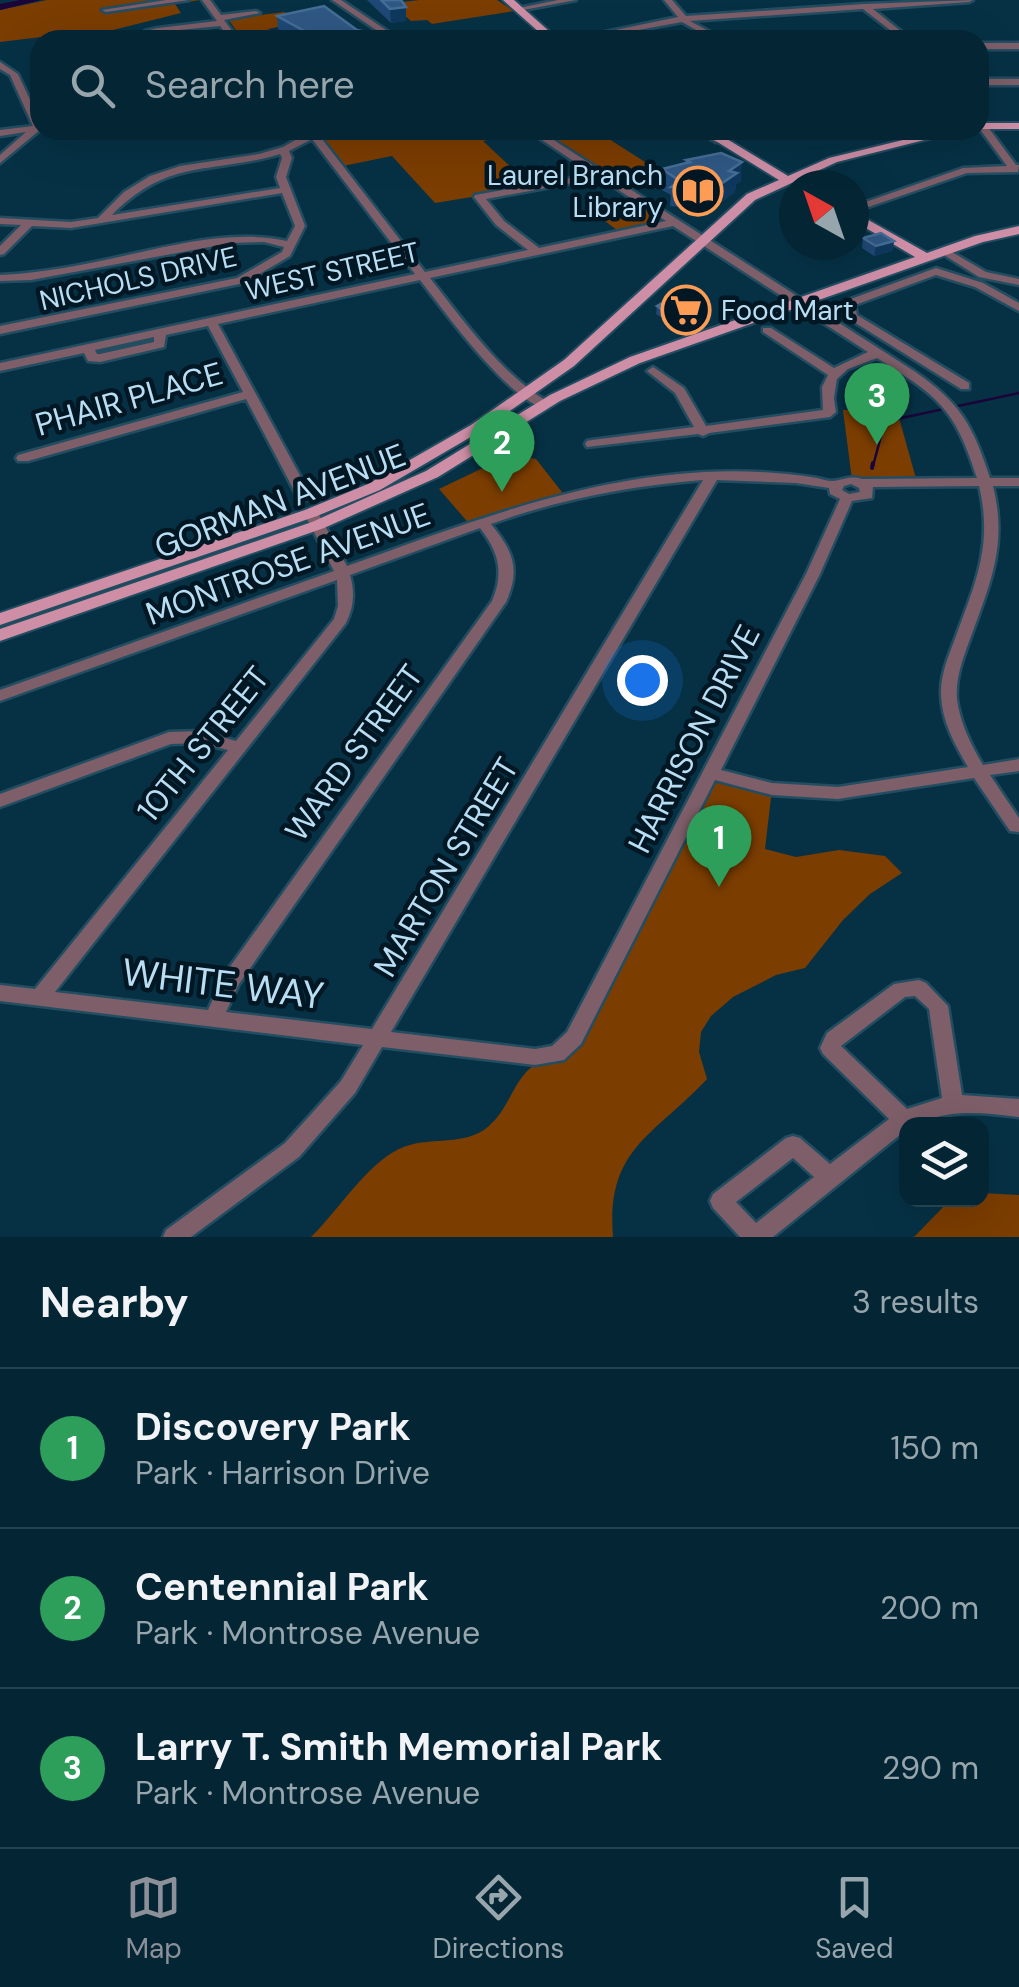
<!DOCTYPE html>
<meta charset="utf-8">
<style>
:root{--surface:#042534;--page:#123140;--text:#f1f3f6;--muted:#97a5ac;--line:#25424f;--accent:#8c9099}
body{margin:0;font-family:"DM Sans",sans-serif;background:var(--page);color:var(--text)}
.controls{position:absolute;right:30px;bottom:30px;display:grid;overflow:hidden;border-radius:20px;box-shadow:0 10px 40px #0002}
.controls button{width:90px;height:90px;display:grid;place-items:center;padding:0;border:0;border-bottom:2px solid var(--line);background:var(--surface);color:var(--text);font:50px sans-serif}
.compass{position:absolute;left:779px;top:170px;width:90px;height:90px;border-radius:50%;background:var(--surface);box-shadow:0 10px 40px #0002;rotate:320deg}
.you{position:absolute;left:642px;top:680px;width:35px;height:35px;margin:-25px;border:8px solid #fff;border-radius:50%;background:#1a73e8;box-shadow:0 0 0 15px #1a73e833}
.badge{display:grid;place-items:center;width:65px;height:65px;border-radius:50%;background:var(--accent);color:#fff;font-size:32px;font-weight:700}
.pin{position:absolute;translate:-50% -82px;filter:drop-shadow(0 2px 5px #0008)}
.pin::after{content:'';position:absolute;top:52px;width:35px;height:30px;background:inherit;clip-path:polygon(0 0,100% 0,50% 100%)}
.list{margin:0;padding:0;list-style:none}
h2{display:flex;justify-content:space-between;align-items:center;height:130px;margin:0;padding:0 40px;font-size:42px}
h2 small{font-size:32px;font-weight:400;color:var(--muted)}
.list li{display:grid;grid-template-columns:65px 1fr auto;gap:30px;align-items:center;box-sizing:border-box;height:160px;padding:0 40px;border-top:2px solid var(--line)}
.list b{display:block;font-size:38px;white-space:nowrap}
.list p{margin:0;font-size:32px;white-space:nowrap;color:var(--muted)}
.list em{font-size:32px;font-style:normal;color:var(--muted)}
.icon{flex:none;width:55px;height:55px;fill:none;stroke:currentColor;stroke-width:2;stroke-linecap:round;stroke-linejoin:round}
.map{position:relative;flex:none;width:1019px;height:1237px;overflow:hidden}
.search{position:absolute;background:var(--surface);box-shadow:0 10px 40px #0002;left:30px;right:30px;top:30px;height:110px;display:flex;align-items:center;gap:25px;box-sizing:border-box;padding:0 35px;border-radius:30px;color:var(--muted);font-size:38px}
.sheet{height:610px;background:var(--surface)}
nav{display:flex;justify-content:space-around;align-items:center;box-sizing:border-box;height:140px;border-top:2px solid var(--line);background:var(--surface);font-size:28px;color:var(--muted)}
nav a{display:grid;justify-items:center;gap:5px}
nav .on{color:var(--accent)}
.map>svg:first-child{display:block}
.green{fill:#7b3d00}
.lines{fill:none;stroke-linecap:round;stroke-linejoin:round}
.stream-far1{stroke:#1a043a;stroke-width:2.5}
.stream{stroke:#1a043a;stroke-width:4}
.river{fill:#1a043a;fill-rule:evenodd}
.minor-casing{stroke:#234d61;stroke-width:5}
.major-casing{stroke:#234d61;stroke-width:4}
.minor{fill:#7d5e69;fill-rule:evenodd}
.major{fill:#cd8ea6;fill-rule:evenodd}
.wall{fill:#1f4876}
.shaded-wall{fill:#0e385d}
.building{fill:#2f5884;stroke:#456d95;stroke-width:2.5}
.labels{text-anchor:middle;stroke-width:9;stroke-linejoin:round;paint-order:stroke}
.far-poi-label{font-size:28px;fill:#b9ddf3;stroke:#021724;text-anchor:end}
.far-street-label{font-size:28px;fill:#b9ddf3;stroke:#021724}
.street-label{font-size:32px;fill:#b9ddf3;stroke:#021724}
.near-street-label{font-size:38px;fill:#b9ddf3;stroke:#021724}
</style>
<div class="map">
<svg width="1019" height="1237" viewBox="0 0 1019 1237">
<rect width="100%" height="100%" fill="#063145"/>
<g class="green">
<path d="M47 0H200L175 4 181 13 109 31 114 40H71L66 34 0 42V10Z"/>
<path d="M419 0H497L514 11 432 24 427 20 411 21 404 15 403 2Z"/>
<path d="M285 12 293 24 268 29 283 40H243L228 19Z"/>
<path d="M311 130H532L483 141 532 187 435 203 392 156 338 167Z"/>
<path d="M532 130H595L670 178 626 190Z"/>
<path d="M639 199 675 222 622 234 592 211Z"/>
<path d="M896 407 917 482 852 480 843 410Z"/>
<path d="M512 454 536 459 565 496 472 527 439 489Z"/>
<path d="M711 773 772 789 765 849 796 857 839 850 885 856 902 873 870 894 843 920 805 968 776 975 733 997 711 1016 701 1032 699 1052 707 1079C654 1136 606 1148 613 1237H311C338 1211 366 1165 399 1149 427 1135 464 1148 489 1126 516 1102 512 1067 557 1054Z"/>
<path d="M982 1193 1019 1195V1237H914L950 1200H982Z"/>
</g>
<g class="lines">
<path class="stream-far1" d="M873 466 884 425 892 420 1019 393"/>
<path class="stream" d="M872 468 873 463"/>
<path class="river" d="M20 0H41L0 10V4Z"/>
<g class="minor-casing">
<g id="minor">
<path d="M166 0H189L106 12 102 10Z"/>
<path d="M202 0H210L221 15 256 11 260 13 224 20 239 40H231L220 26 159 32 153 34 154 40H146L145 31 158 28 217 21Z"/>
<path d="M332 0H341L401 40H391Z"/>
<path d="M558 0H576L518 11 514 9Z"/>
<path d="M664 0H672L686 16 864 4 973 0 969 2 873 9 912 40H903L863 9 690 21 725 40H714L682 22 584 40H567L678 17Z"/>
<path d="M281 33 291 40H281L277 36Z"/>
<path d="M475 37H528L532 40H471Z"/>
<rect x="979" y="43" width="40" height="6"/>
<path d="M0 62 18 74 40 121V130L0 163V155L26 132 0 136V130L33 126 10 75 0 69Z"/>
<rect x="979" y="79" width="40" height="6"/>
<path d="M979 118 982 119 1016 165H1019L1018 172 967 173 854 212V206L963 168 1007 166 979 128Z"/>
<path d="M305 130H315L425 272 528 250 496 225 474 197 475 195 593 174 527 130H538L914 371C961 403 973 426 990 478H1019V486H993C1007 542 992 579 973 631 965 653 955 676 957 699 960 723 971 745 983 765L1019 759V771L990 775 1019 818V832L1010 831 974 778 838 799 772 795 715 780 581 1044 564 1060 535 1065 382 1047 355 1093 299 1157 191 1237H163L166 1230 285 1143 341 1081 363 1045 0 1001V985L35 989 228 750 200 743 171 744 0 807V794L169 732 200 731 236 741 334 619 338 606 337 580 0 701V690L334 571 304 513 311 509 318 513 347 566C500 511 651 451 817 478 822 479 827 481 832 481 844 480 850 475 862 479L977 478C954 406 938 397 877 358L848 369 837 379 834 398 836 412 830 417 709 433 703 436 698 434 587 447 585 444 587 441 592 440 694 427 675 393 647 371 653 367 684 388 706 426 823 410 822 387 828 375 763 332V328H771L834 368 868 352 673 226 430 278C463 320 502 375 548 402L550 405 544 409C503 393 448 316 420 280L218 324 311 496 309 499 304 500 297 496 246 399 28 461H18L16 458 18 455 243 392 208 326 166 335 164 347 100 362 88 361 84 353 0 371V363L415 274 312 139 289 151 292 158 286 177 305 226 290 256 244 283 0 334V326L237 278 282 252 284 247 264 242 231 243 31 280 0 281V275C45 273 88 264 132 254 183 243 236 230 287 241L295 226 282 193 71 228 32 226 4 254 0 255V246L21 225 0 224V218L71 222 98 218 124 192 150 176 180 166 259 154 283 147 308 133ZM280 154 282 158 276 177 280 188 112 215C170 157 210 175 280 154ZM600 178 666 221 539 248 504 221 486 199ZM154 337V342L100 354H97L95 350ZM703 480 372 1029 226 1012 239 984 506 602C521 569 513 551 491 524 560 499 630 486 703 480ZM717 480 796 483 829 488 830 494 840 499 806 574 567 1032 552 1046 535 1049 391 1032ZM851 484 859 488 860 492 849 494 842 490 844 486ZM979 486C993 544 976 582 956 636 949 655 940 675 941 695 942 722 955 745 968 767L838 787 772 783 721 770 820 574 852 501 872 498 873 487ZM480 528C499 552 504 573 492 601L224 975 208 1010 55 992 346 623C354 607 355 592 350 575Z"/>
<path d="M741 130H757L716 142 711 139Z"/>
<path d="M895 130H907L921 139 913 141Z"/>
<path d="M945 248 986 272 1019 279V285L979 277 941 253 940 251Z"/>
<path d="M936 268 983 283 1019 303V311L975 287 936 275 855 305 857 315 969 383V389H961L846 317 845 301Z"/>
<path d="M919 980 926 983 948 1006 962 1095 1019 1099V1117C994 1114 970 1111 946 1115 932 1117 920 1124 906 1124V1130L773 1237H740L713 1208 710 1201 713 1194 786 1138 793 1136 800 1138 830 1164 889 1119 823 1054 820 1048 827 1033 894 984ZM915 996 929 1009 942 1098 907 1109 841 1046 905 997ZM793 1158 814 1177 756 1223 736 1202Z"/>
</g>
</g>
<g class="major-casing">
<g id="major">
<path d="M503 0H514L559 40H548Z"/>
<rect x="979" y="123" width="40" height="6"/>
<path d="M698 130H712L788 176 829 158 944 130H964L837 162 755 200 574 366 481 431 380 490 317 516 0 625V613L305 510 368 484 471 425 564 360 747 194 779 180Z"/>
<path d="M854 212 927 253 975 236 1019 226V234L983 242 640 363 560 401 438 477 324 528 0 641V629L312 522 426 471 550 395 630 357 915 257 854 221Z"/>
</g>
</g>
<use href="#minor" class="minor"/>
<use href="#major" class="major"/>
</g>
<g class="wall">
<path d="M367 0H401L406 21 391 23Z"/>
<path d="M277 16 357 30 386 40H298L278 29Z"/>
<path d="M686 160 741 181 736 184 735 192 710 210 670 206 671 195 660 189 662 169 685 163Z"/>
<path d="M863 238 894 241 892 251 874 256 862 248Z"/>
<path d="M704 305 703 313 676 327 656 314 657 306Z"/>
</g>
<g class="shaded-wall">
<path d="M406 7V21L391 23 390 9Z"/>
<path d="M742 162 741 181 736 184 735 192 710 210 712 190 729 171Z"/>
<path d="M894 241 892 251 874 256 876 246Z"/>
<path d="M704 305 703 313 676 327 677 319Z"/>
</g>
<g class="building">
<path d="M381 0H401L406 7 390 9Z"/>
<path d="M324 6 357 30 376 34 386 40H321L277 16Z"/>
<path d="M721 153 742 162 729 171 737 173 712 190 671 187 680 181 662 169 690 162 686 160Z"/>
<path d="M881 233 894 241 876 246 863 238Z"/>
<path d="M678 294 704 305 677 319 657 306Z"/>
</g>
<defs>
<g id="library-ring" transform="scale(2.5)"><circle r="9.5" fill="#021724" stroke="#fd9c55" stroke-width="1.5"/><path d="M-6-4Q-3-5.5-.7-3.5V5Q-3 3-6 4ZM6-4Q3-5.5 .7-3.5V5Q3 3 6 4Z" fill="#fd9c55"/></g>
<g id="supermarket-ring" transform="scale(2.5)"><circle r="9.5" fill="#021724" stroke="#fd9c55" stroke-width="1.5"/><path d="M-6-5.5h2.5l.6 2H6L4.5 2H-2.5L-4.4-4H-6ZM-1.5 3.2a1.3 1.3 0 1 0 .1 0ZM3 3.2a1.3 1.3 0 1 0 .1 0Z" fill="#fd9c55"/></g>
</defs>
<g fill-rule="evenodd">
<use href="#library-ring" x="698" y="191"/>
<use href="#supermarket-ring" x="686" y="310"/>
</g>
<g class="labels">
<g class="far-poi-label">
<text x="663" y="185">Laurel Branch<tspan x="663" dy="32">Library</tspan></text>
<text x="721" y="320" text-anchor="start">Food Mart</text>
</g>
<g class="far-street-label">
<text transform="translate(332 271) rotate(-13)" y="10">WEST STREET</text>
<text transform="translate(138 278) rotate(-13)" y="10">NICHOLS DRIVE</text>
</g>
<g class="street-label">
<text transform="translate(129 399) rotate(-16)" y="11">PHAIR PLACE</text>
<text transform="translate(280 501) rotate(-21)" y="11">GORMAN AVENUE</text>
<text transform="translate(288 564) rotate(-20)" y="11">MONTROSE AVENUE</text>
<text transform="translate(694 739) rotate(-63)" y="11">HARRISON DRIVE</text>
<text transform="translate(203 744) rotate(-51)" y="11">10TH STREET</text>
<text transform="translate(354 753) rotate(-54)" y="11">WARD STREET</text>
<text transform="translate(446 867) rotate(-59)" y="11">MARTON STREET</text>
</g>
<g class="near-street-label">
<text transform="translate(223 984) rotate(7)" y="13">WHITE WAY</text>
</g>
</g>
</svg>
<div class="controls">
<button><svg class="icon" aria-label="layers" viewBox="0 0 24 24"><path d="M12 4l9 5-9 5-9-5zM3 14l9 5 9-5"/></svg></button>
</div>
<svg class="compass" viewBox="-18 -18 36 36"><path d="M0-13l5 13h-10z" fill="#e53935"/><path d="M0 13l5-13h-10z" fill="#97a5ac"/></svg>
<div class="you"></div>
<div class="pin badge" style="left:719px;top:887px;background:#2e9e5b">1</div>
<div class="pin badge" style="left:502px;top:492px;background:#2e9e5b">2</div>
<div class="pin badge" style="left:877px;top:445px;background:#2e9e5b">3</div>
<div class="search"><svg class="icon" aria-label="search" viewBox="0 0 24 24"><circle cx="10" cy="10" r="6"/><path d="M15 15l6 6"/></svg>Search here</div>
</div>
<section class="sheet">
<h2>Nearby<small>3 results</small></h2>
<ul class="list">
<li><span class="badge" style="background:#2e9e5b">1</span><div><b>Discovery Park</b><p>Park · Harrison Drive</p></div><em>150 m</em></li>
<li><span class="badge" style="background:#2e9e5b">2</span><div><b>Centennial Park</b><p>Park · Montrose Avenue</p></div><em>200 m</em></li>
<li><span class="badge" style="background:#2e9e5b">3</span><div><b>Larry T. Smith Memorial Park</b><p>Park · Montrose Avenue</p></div><em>290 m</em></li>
</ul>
</section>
<nav>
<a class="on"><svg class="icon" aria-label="map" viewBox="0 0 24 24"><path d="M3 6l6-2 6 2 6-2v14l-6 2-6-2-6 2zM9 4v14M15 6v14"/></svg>Map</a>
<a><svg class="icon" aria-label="directions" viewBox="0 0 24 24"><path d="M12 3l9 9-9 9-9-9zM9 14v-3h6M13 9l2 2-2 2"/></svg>Directions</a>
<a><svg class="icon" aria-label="saved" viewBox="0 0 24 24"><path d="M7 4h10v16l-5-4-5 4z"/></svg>Saved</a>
</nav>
